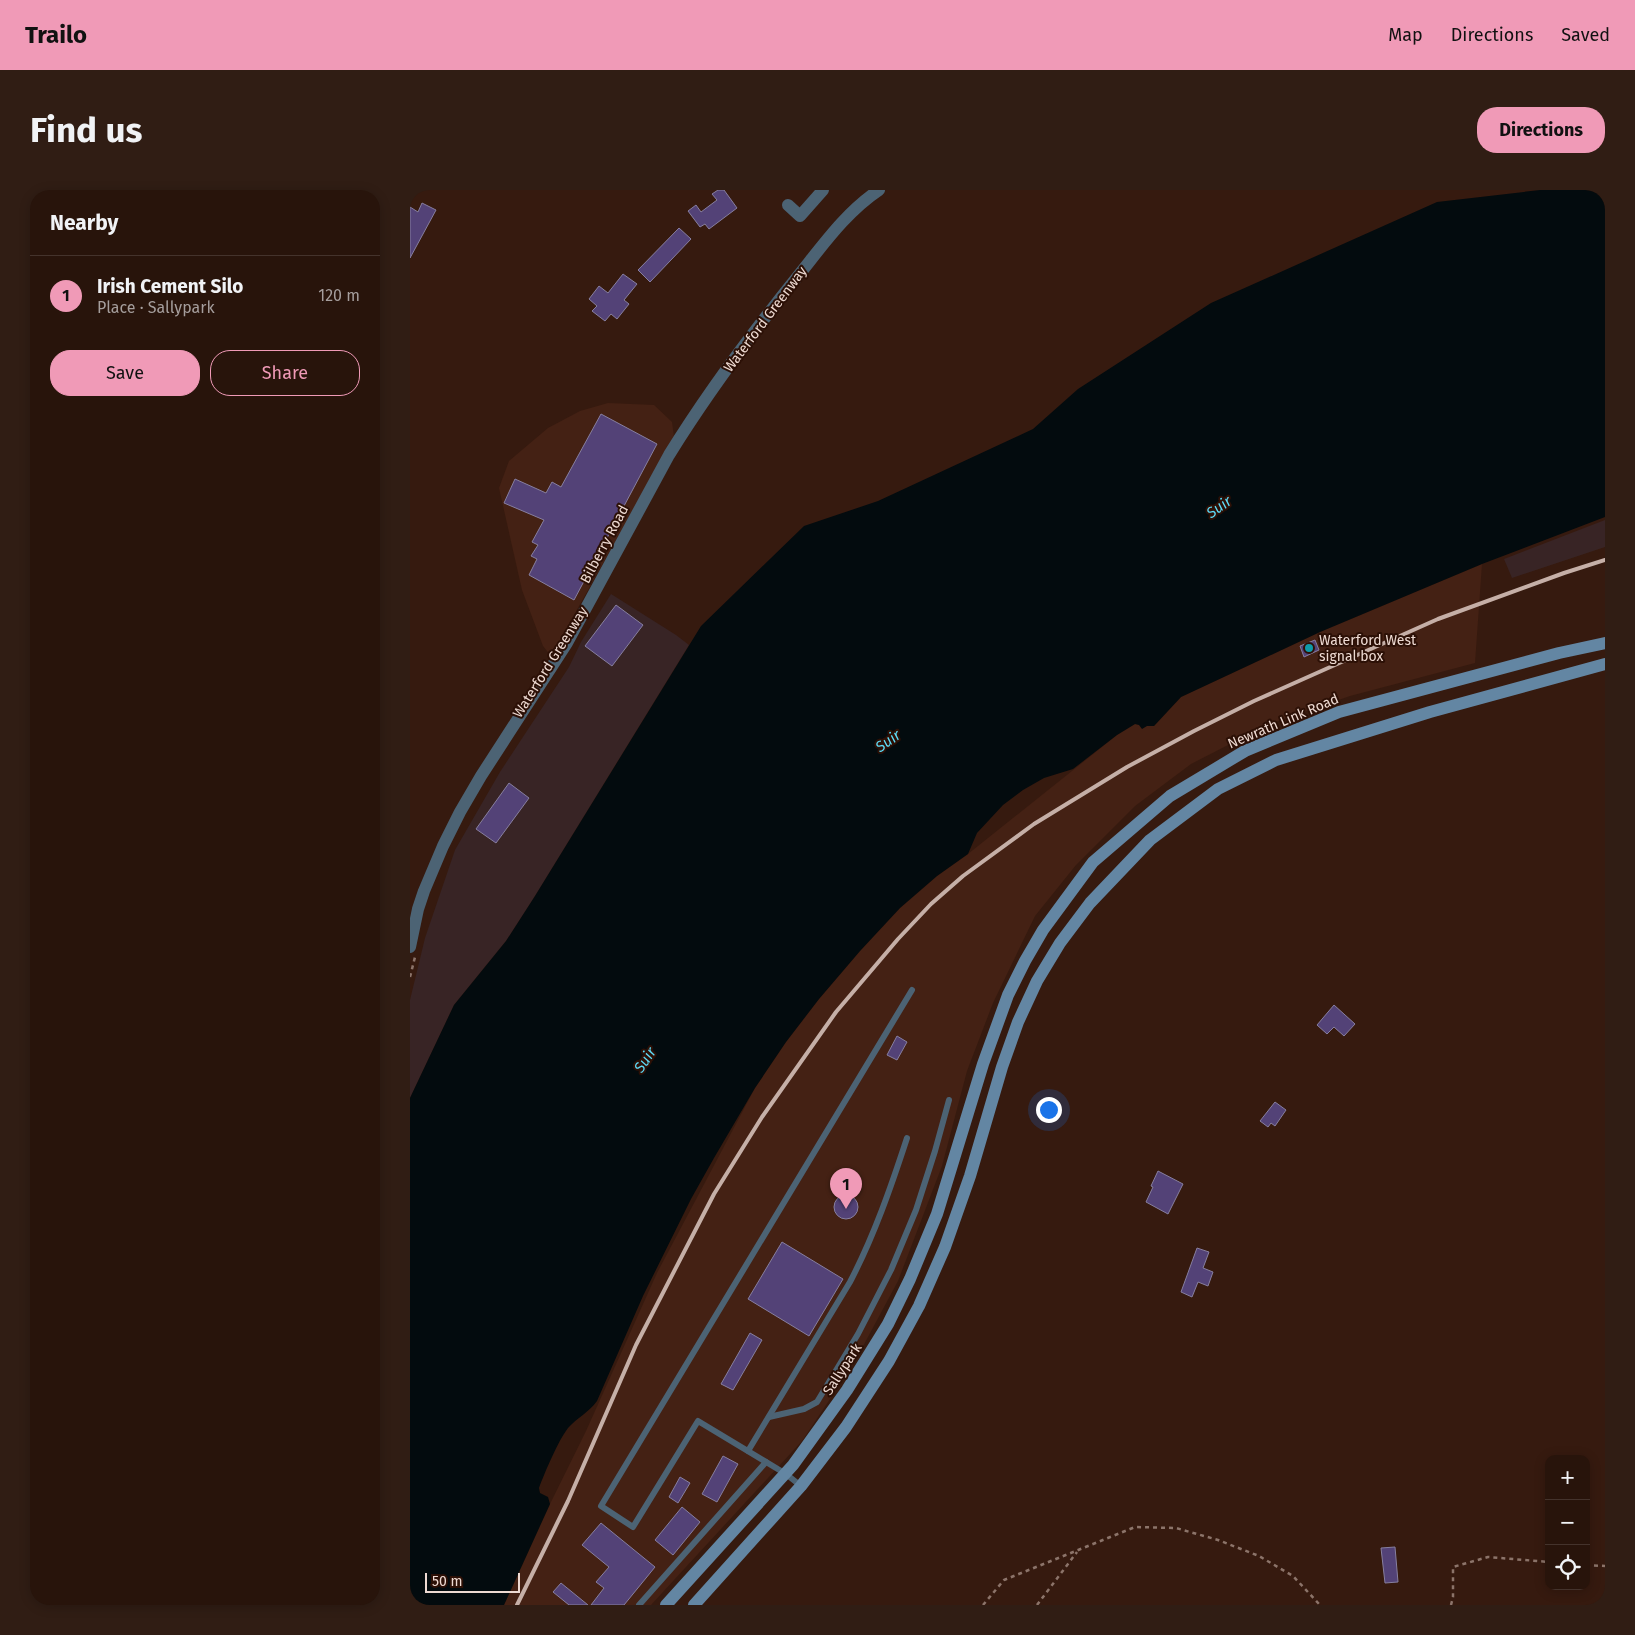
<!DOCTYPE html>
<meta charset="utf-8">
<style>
:root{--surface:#28140b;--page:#301d14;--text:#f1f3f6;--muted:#a59e9d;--line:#44332c;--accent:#f09ab7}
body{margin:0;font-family:"Fira Sans",sans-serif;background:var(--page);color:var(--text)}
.controls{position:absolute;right:15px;bottom:15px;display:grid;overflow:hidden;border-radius:10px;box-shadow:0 2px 12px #0003}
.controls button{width:45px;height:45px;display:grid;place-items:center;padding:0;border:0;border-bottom:1px solid var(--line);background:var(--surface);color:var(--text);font:25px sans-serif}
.scale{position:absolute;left:15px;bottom:12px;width:95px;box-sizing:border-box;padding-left:5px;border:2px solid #eedad2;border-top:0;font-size:14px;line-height:18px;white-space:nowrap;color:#eedad2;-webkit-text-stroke:4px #2c1006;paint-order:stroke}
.you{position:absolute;left:638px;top:919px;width:18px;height:18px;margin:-12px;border:4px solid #fff;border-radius:50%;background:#1a73e8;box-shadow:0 0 0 8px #1a73e833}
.badge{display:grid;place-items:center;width:32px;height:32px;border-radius:50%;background:var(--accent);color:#111;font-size:16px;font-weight:700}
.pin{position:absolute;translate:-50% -41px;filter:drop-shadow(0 1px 2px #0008)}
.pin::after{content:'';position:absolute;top:26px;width:18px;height:15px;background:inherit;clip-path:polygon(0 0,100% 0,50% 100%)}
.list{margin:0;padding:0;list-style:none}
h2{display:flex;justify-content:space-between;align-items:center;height:65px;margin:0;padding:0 20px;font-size:21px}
h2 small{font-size:16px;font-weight:400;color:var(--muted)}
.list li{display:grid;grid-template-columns:32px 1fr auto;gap:15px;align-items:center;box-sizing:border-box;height:80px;padding:0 20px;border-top:1px solid var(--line)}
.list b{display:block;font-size:19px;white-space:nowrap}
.list p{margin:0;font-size:16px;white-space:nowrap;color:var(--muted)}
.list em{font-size:16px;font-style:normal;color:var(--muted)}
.actions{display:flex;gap:10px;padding:15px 20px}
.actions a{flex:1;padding:11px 0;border:1px solid var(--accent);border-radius:20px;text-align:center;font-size:18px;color:var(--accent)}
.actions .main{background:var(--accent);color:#111}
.icon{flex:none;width:28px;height:28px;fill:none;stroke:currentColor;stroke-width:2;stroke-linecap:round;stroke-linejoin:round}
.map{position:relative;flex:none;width:1195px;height:1415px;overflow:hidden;border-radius:20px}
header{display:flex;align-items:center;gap:30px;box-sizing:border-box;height:70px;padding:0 25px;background:var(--accent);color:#111}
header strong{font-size:24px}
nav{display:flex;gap:28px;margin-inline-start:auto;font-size:18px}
.intro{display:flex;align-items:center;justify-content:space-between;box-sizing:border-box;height:120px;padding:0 30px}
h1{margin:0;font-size:35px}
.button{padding:12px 22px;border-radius:20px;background:var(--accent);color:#111;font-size:18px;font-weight:700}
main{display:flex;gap:30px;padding:0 30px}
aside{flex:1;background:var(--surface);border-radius:20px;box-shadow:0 2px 12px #0003}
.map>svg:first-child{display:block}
.built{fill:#442114}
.industrial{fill:#382425}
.water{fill:#030b0e}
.building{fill:#534277;stroke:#877f9f}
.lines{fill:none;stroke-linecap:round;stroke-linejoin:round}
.path{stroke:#8c746a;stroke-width:2.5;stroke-dasharray:4 4;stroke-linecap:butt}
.service{stroke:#4c6374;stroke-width:6}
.minor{stroke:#4c6374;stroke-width:12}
.tertiary{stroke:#4c6374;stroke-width:12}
.secondary{stroke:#6386a3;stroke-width:12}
.rail{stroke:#c5afa7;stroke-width:4}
.culture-dot{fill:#0f9aa8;stroke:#2c1006;stroke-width:2}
.labels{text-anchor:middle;stroke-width:4;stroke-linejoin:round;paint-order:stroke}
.street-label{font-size:14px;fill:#eedad2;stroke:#2c1006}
.poi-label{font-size:14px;fill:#eedad2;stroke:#2c1006;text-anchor:start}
.water-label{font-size:15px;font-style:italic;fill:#5eddf9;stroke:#2c1006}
</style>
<header>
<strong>Trailo</strong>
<nav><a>Map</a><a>Directions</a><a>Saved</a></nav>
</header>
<div class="intro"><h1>Find us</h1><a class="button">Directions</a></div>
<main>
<aside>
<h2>Nearby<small></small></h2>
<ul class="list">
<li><span class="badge">1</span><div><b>Irish Cement Silo</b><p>Place · Sallypark</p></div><em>120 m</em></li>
</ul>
<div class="actions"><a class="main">Save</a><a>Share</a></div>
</aside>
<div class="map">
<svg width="1195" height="1415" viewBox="0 0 1195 1415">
<rect width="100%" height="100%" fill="#361a0f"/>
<g class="built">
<path d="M198 213 244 215 262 232 264 247 141 466 133 456 112 400 89 298 99 271 138 238 170 221Z"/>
<path d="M1072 374 1065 473 940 506 859 534 781 574 725 616 666 675 625 726 583 813 557 881 532 976 488 1091 444 1173 392 1251 241 1415H94L140 1314 176 1241 247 1083 345 898 376 852 409 809 450 761 490 718 527 686 558 664 707 545 725 534 744 536 771 507 910 442Z"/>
</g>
<g class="industrial">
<path d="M1195 330V357L1102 388 1094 369Z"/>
<path d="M201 404 266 445 279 455 125 706 96 751 44 815 0 908V810L15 748 45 660 90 582 159 477 171 452Z"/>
</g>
<path class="water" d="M1130 0H1195V327L1072 374 910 442 771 507 744 536H737L732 539 729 535 725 534 707 545 663 579 634 588 613 600 593 615 567 643 558 664 527 686 490 718 450 761 409 809 376 852 345 898 304 968 281 1009 233 1106 187 1211C179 1222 167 1228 158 1238 148 1251 135 1282 129 1298L130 1303 138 1307 140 1314 94 1415H0V908L44 815 96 751 125 706 291 436 394 336 468 311 623 239 668 199 801 113 1027 12Z"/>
<g class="building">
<path d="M308 0H314L327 18 299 39 295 34 290 37 278 21 286 15 291 22 307 10 302 4Z"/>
<path d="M12 13 26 20 0 68V17L8 22Z"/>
<path d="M269 38 281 49 240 92 228 80Z"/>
<path d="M213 84 227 94 214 110 219 114 207 129 201 124 195 131 182 121 187 116 179 109 189 96 198 103Z"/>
<path d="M191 224 247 254 164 410 119 385 127 369 121 366 128 355 122 352 134 330 94 313 105 289 136 303 142 292 151 297Z"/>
<path d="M206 415 233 435 202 476 175 456Z"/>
<path d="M905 450 909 460 894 467 890 456Z"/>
<path d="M99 593 119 608 86 653 66 639Z"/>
<path d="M924 815 945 834 934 846 924 837 917 844 907 835Z"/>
<path d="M487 846 497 852 487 870 477 865Z"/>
<path d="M865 912 876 920 865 936 861 933 858 937 850 931Z"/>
<path d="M748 981 773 994 758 1024 736 1012 743 997 741 996Z"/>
<circle cx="436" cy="1017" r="12"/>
<path d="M372 1052 433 1089 399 1146 338 1109Z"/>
<path d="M787 1058 799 1062 793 1078 803 1082 798 1096 788 1092 782 1107 771 1102Z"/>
<path d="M340 1143 352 1150 323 1200 311 1194Z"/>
<path d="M313 1266 328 1274 307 1312 292 1304Z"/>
<path d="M270 1287 280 1293 268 1313 259 1307Z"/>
<path d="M272 1317 290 1332 263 1365 245 1350Z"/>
<path d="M191 1333 245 1377 214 1415H181L194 1398 186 1392 199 1377 172 1355Z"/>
<path d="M985 1357 988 1392 975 1393 971 1358Z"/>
<path d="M151 1393 178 1415H159L143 1402Z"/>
</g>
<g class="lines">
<g class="path">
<path d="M0 787 5 767"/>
<path d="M1176 1375 1195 1376"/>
<path d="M573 1415 594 1390 725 1337 766 1338 808 1350 849 1366 883 1386 910 1415"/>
<path d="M627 1415 667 1362"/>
<path d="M1041 1415 1043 1407V1377L1078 1367 1139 1372"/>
</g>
<g class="service">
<path d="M359 1227 394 1219 407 1212 448 1144 481 1080 506 1020 525 961 539 910"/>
<path d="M338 1261 440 1092C464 1046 481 997 497 948"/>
<path d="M391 1296 376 1284 288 1231 223 1337 191 1316 502 800"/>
<path d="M229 1415 356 1272"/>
</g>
<path class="minor" d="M378 15 390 26 413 0"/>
<path class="tertiary" d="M0 757 8 719 14 701 33 656 50 622 71 586 157 453 259 265C298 202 342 143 388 86 413 55 436 22 469 0"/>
<g class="secondary">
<path d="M256 1415 383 1275 437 1200 478 1134 500 1089 527 1024 573 874 598 805 615 771 633 740 683 672 760 606 835 561 929 522 1149 463 1195 453"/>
<path d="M284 1415 391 1296 436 1237 479 1171 509 1116 535 1057 560 986 592 877 608 832 627 791 650 753 680 713 740 650 808 599 866 570 1020 522 1195 474"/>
</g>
<path class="rail" d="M107 1415 158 1311 226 1155 304 1004 352 927 426 822 488 749 521 714 553 686 624 634 717 577 784 541 844 511 1028 429 1154 383 1195 370"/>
</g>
<circle class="culture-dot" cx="899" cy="458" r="5"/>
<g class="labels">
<g class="street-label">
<text transform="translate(355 129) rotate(-53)" y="5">Waterford Greenway</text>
<text transform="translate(194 354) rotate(-62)" y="5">Bilberry Road</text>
<text transform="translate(140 472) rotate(-58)" y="5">Waterford Greenway</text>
<text transform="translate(873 531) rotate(-23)" y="5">Newrath Link Road</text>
<text transform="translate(432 1179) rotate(-57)" y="5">Sallypark</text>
</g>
<g class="poi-label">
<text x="909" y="455">Waterford West<tspan x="909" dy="16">signal box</tspan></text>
</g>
<g class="water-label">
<text transform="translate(809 317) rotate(-35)" y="5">Suir</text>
<text transform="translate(478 551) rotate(-35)" y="5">Suir</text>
<text transform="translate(235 870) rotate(-56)" y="5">Suir</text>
</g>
</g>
</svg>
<div class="controls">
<button>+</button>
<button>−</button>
<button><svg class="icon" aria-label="locate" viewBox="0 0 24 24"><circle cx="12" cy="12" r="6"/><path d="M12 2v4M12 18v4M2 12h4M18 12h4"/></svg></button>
</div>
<div class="scale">50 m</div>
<div class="you"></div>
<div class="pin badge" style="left:436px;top:1019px">1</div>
</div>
</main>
